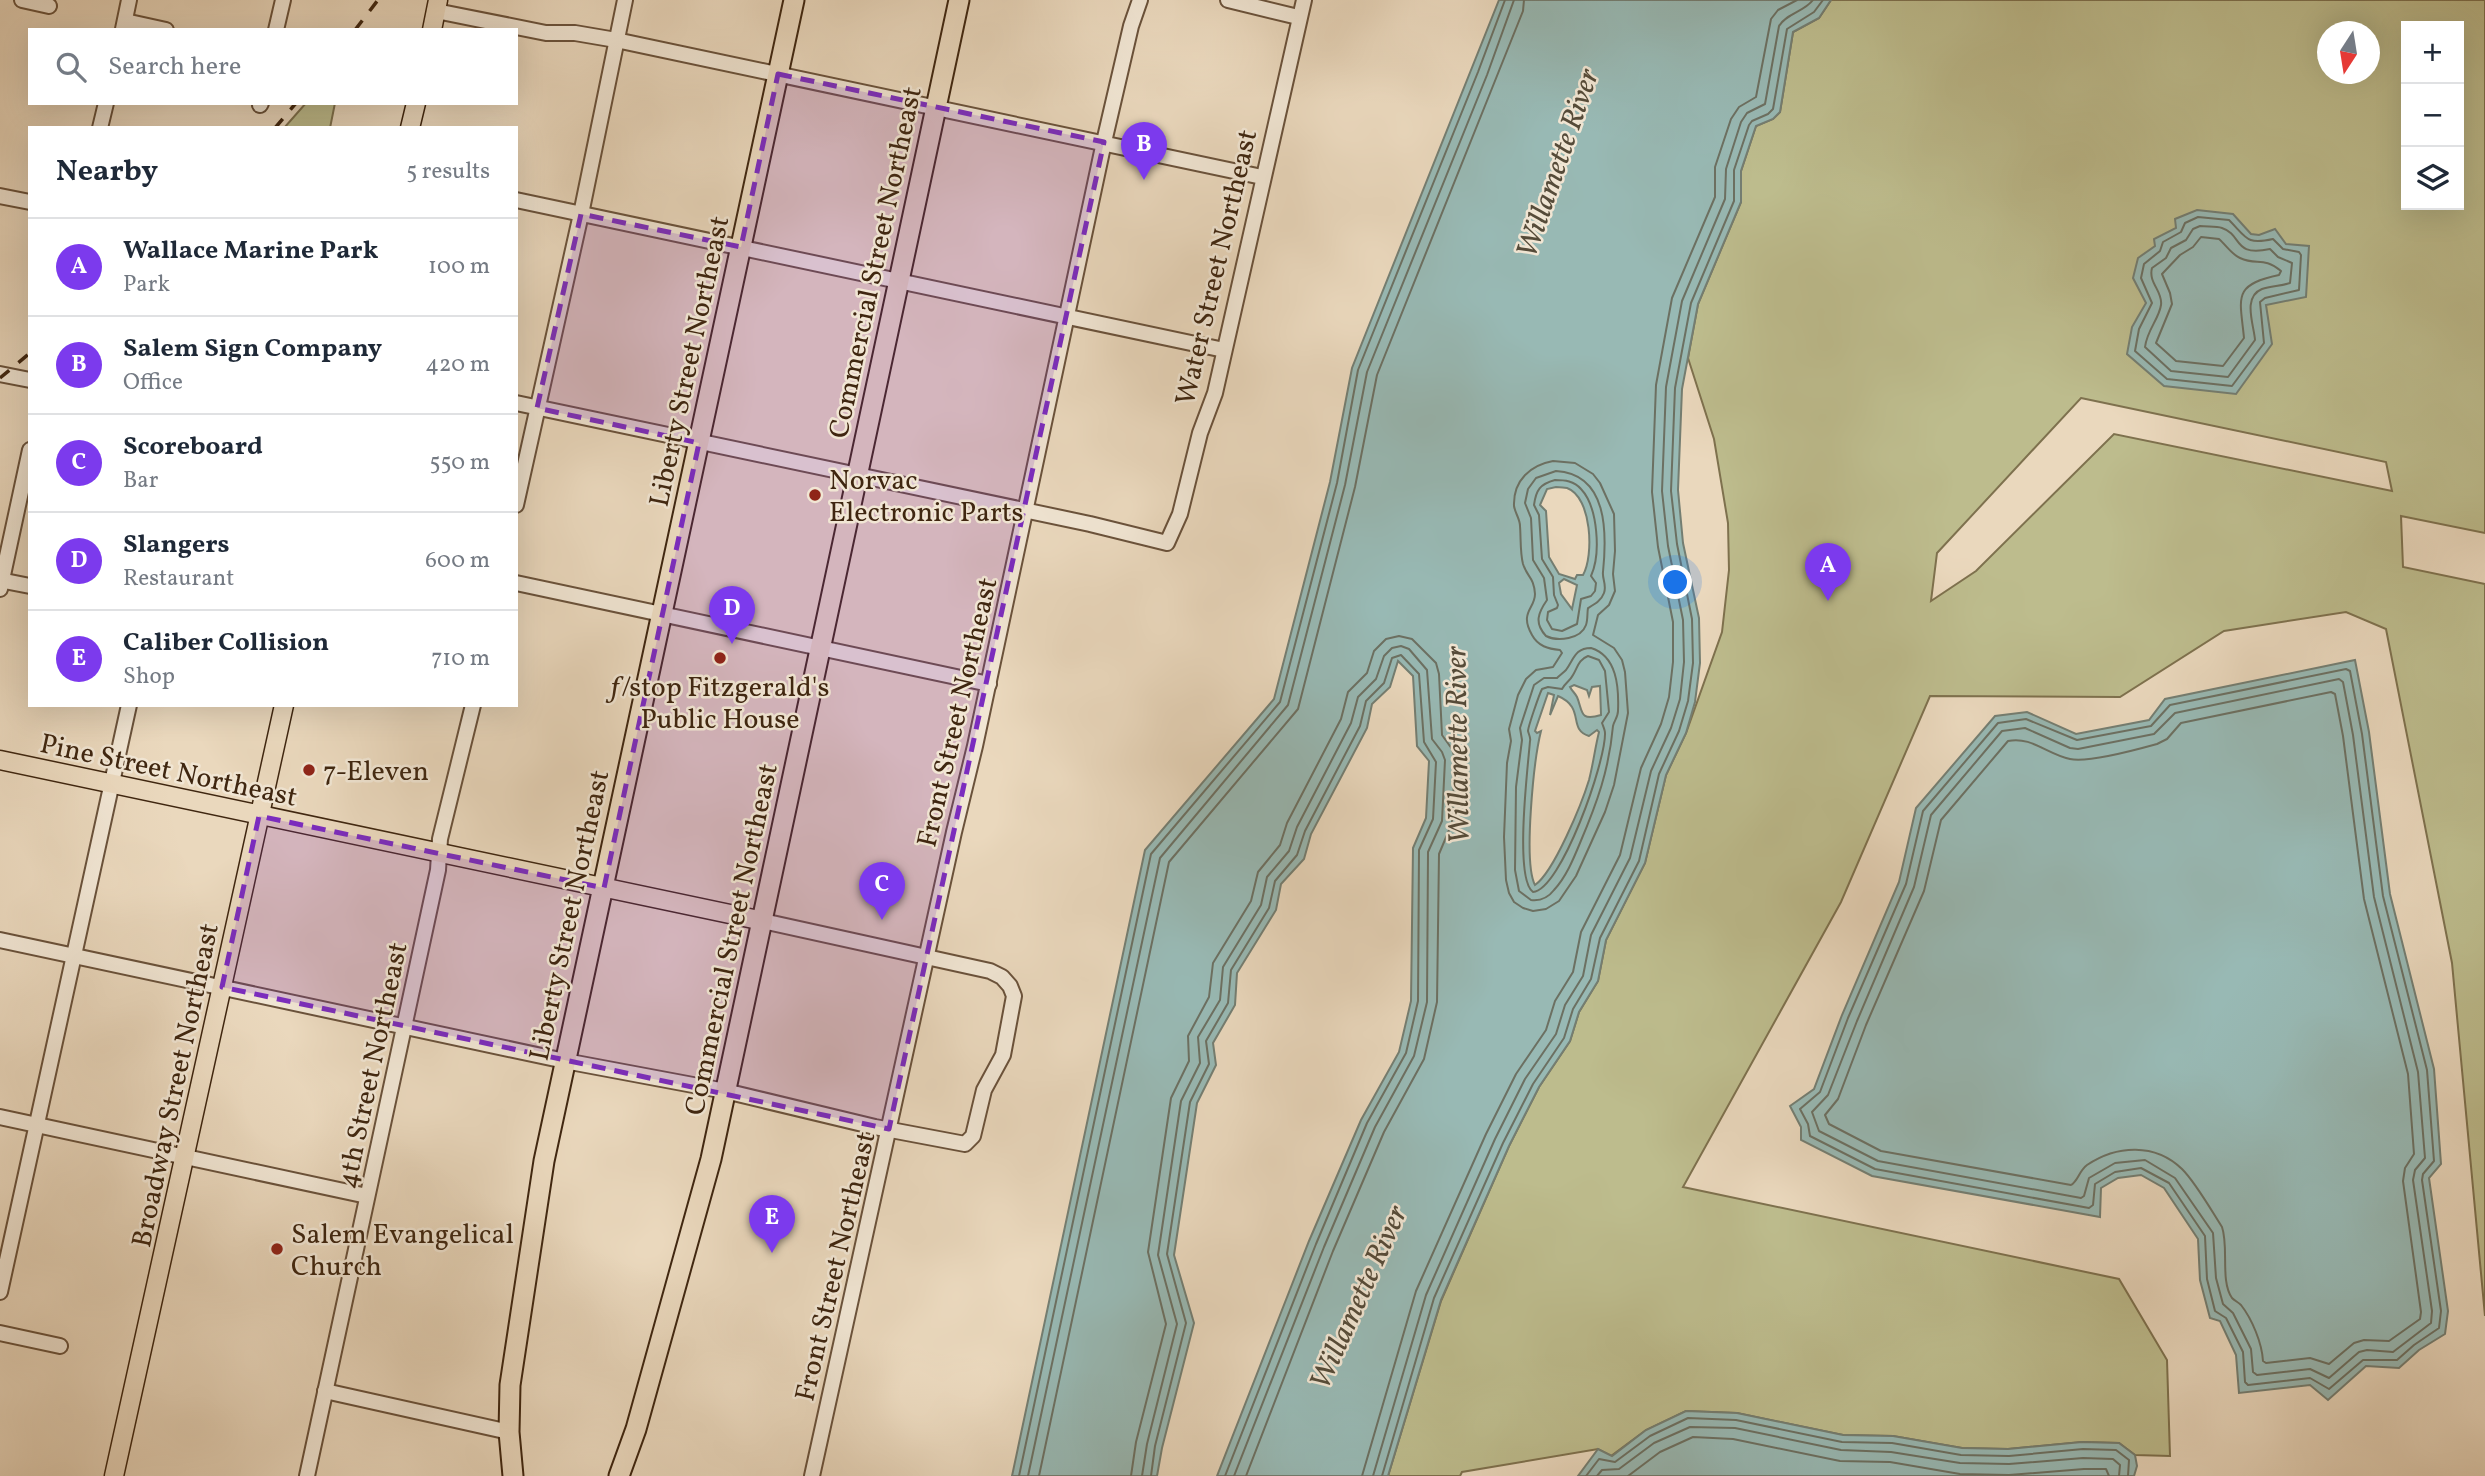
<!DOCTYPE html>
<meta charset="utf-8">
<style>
:root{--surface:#fff;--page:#f2f2f3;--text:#1f2937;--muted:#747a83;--line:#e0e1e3;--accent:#7c3aed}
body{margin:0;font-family:Vollkorn,serif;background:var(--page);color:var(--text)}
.controls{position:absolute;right:21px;top:21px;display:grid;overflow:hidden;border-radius:0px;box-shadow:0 7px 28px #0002}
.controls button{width:63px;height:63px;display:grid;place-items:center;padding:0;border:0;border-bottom:2px solid var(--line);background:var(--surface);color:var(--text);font:35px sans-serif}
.compass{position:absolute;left:2317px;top:21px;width:63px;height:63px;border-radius:50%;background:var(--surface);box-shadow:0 7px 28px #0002;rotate:192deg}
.you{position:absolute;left:1676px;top:583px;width:24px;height:24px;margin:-18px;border:5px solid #fff;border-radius:50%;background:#1a73e8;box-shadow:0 0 0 10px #1a73e833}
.badge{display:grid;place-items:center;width:46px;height:46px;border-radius:50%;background:var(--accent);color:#fff;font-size:23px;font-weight:700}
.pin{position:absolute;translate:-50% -58px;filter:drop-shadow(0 2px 4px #0008)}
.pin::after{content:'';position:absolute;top:37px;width:24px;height:21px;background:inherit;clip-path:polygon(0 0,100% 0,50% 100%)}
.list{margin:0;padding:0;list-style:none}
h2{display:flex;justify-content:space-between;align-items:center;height:91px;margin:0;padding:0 28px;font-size:30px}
h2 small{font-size:23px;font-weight:400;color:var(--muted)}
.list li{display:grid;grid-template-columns:46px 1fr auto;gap:21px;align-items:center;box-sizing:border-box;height:98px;padding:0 28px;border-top:2px solid var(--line)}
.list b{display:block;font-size:26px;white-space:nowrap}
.list p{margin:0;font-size:23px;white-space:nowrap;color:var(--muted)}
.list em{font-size:23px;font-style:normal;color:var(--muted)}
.icon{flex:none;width:38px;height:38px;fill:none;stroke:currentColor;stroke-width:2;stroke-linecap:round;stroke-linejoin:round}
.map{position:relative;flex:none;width:2485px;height:1476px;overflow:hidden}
.search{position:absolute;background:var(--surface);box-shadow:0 7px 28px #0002;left:28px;top:28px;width:490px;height:77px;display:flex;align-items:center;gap:18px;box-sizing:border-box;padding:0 24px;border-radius:0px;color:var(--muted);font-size:26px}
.panel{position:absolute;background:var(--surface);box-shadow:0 7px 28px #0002;left:28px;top:126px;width:490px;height:581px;border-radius:0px}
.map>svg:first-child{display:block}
.green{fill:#bdbc8d;stroke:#7e714e;stroke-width:2;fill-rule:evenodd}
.water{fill:#98b9b4;stroke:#747e72;stroke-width:2;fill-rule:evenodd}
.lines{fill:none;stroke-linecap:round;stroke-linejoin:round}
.shore{stroke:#6c7062;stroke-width:2}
.minor-casing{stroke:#6a523b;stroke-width:18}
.major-casing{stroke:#3f2610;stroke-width:21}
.highway-casing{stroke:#3f2610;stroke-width:23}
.minor{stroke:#f1e6d4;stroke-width:14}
.major{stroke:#ead8bd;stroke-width:18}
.highway{stroke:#ead8bd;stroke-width:19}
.rail{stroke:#3f2610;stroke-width:3.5;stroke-dasharray:12 12;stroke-linecap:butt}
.marked{fill:#7b2cbf;fill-opacity:0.2;stroke:#7b2cbf;stroke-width:5;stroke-dasharray:14 9;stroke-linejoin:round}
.poi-dot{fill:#8f2418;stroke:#f1e6d4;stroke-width:2.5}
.labels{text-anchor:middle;stroke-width:5;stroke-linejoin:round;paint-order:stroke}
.street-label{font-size:28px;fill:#3f2610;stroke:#f1e6d4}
.poi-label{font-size:28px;fill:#3f2610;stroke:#f1e6d4;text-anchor:start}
.water-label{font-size:30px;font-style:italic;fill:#554b39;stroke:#f1e6d4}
</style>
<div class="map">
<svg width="2485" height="1476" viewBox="0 0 2485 1476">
<rect width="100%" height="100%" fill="#ead8bd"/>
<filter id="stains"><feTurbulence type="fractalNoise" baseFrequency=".00286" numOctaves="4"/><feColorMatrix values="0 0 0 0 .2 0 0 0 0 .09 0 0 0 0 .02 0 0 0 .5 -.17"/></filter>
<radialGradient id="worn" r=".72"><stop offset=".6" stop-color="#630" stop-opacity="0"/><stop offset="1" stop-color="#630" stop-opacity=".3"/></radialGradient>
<g class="green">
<path d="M1831 0H2485V533L2401 516 2403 567 2485 584V1316L2452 963 2386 629 2346 612 2224 631 2120 697 1930 696 1841 902 1683 1187 2119 1279 2167 1360 2170 1456 2135 1455 2119 1443 2082 1442 2008 1449 1962 1448 1893 1436 1843 1435 1737 1413 1686 1411 1646 1430 1611 1456 1598 1449 1462 1472 1460 1476H1388L1441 1301 1509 1146 1539 1087 1570 1041 1579 1012 1598 981 1606 940 1645 863 1666 775 1686 733 1722 632 1729 570 1728 523 1714 439 1688 358 1698 304 1741 202V171L1756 126 1773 119 1780 112 1793 32 1819 18ZM2406 26H2459V205H2406ZM2328 32H2370V74H2328ZM2081 398 2386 462 2392 491 2114 434 1976 571 1931 601 1937 553Z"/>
<path d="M306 103H335L330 128H284Z"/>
</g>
<g class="water">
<path d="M1499 0H1831L1819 18 1793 32 1780 112 1773 119 1756 126 1741 171V202L1698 304 1682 389 1678 490 1683 543 1699 618 1700 663 1695 702 1686 733 1666 775 1645 863 1606 940 1598 981 1579 1012 1570 1041 1539 1087 1509 1146 1441 1300 1388 1476H1217L1309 1241 1361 1120 1399 1052 1411 1001 1413 848 1426 818 1429 761 1417 746 1413 676 1398 661 1390 687 1372 704 1367 728 1311 834 1304 859 1281 884 1276 910 1237 973 1235 1005 1213 1043 1216 1065 1197 1103 1174 1255 1194 1323 1162 1448 1157 1476H1012L1145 850 1274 699 1330 482 1352 368ZM1556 487C1557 487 1567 488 1567 488 1592 497 1594 556 1583 575H1577L1575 579 1559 574 1549 557 1546 511 1540 505 1547 489ZM1564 579 1577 585 1572 609 1561 594 1559 583ZM1574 685 1587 690 1589 696 1592 687 1600 686 1601 715C1579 722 1583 711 1577 697 1575 693 1572 691 1570 687ZM1548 693 1554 695 1550 715 1558 696C1586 708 1567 729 1589 736L1597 730 1599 732C1595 748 1593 765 1589 780 1582 803 1554 872 1535 885 1523 862 1534 759 1541 731L1537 733 1535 731Z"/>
<path d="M2197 210 2233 214 2251 234 2259 235 2275 229 2286 244 2309 246 2306 297 2266 305 2272 344 2236 394 2164 386 2127 354 2132 327 2146 303 2133 278 2138 258 2155 246 2154 239 2176 228 2175 219Z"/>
<path d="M2355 660 2369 732 2390 894 2434 1069 2441 1164 2429 1178 2448 1311 2445 1334 2419 1350 2399 1368 2366 1366 2328 1400 2310 1385 2239 1393 2236 1355 2220 1321 2210 1318 2200 1280 2198 1239 2164 1188 2141 1175 2118 1178 2101 1188 2100 1217 1872 1176 1801 1140V1127L1790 1106 1814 1089 1842 1015 1899 882 1916 808 1995 716 2027 712 2076 734 2149 720 2165 699Z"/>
<path d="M1686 1411 1737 1413 1843 1435 1893 1436 1962 1448 2008 1449 2082 1442 2119 1443 2135 1455 2137 1466 2134 1476H1578L1598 1449 1612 1456 1646 1430Z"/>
</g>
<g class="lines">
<g class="shore">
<path d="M2198 217 2229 220C2247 238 2246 245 2273 239L2283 249 2299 252 2301 255 2299 290 2265 298 2260 302 2264 343 2232 386 2167 379 2135 351 2139 329 2152 303 2141 278 2144 264 2160 251 2163 242 2181 232 2185 223Z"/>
<path d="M2200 226C2207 227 2216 226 2222 228 2243 235 2232 257 2270 249L2278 257 2292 263 2290 283C2281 286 2271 286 2262 289 2242 297 2254 325 2255 340L2228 377 2171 371 2145 347C2147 330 2159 319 2161 305 2163 291 2148 283 2152 268L2166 258 2171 248 2186 240 2193 229Z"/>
<path d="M2201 237 2219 239C2226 245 2231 254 2240 258 2257 266 2263 256 2281 271L2279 275C2232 285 2240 297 2244 338L2223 366 2176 361 2156 343 2172 304 2170 293 2162 274 2180 255 2193 247Z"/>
<path d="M1553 461 1575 463 1593 474 1600 483 1614 514 1615 551 1613 574 1615 591 1609 605 1598 615 1593 635 1614 648 1622 660 1625 672 1628 713 1614 785 1605 812 1576 876 1559 901 1546 909 1533 911 1523 908 1514 902 1509 893 1506 880 1504 837 1507 763 1511 741 1509 729 1518 695 1526 679 1536 670 1553 667 1562 653 1560 650C1548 649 1538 646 1532 635 1519 612 1535 609 1535 594 1534 577 1527 577 1523 564 1520 552 1521 539 1520 526 1520 519 1515 513 1514 506 1513 480 1531 465 1553 461Z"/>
<path d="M1556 471C1608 474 1607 533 1603 572 1602 579 1607 585 1604 593 1601 601 1595 604 1588 608 1587 613 1588 619 1586 625 1581 639 1558 642 1546 636 1534 623 1538 613 1547 600L1544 578 1533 560 1531 518 1525 503 1528 489 1536 478Z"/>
<path d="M1555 480C1565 480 1574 481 1581 489 1598 507 1601 554 1591 576L1596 583 1595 591 1591 596 1581 599 1577 624 1562 631 1552 629 1547 620 1548 612 1557 608 1558 605 1554 595 1553 577 1542 559 1539 515 1534 505C1536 490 1540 484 1555 480Z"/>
<path d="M1591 648C1617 656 1619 687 1618 711 1618 717 1614 721 1613 726 1609 770 1597 803 1580 843 1573 860 1566 877 1554 890 1548 898 1540 901 1531 900L1519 891 1515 870 1516 787 1522 740 1520 728 1534 685 1544 678H1557C1560 675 1563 673 1566 670 1574 659 1575 648 1591 648Z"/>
<path d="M1588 656 1599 660 1605 671 1609 712 1602 723C1603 726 1605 730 1605 733 1606 761 1561 890 1533 892 1514 879 1528 766 1530 741 1531 738 1529 735 1528 731 1528 727 1539 695 1542 689L1548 687 1562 689C1565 683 1570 681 1573 675 1578 667 1578 660 1588 656Z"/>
<path d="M2346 669 2350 671 2362 734 2383 896 2427 1070 2434 1161 2423 1174 2422 1180 2441 1311 2439 1328 2414 1345 2397 1360H2363L2329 1389 2310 1378 2248 1385 2245 1382 2243 1352 2226 1318 2215 1311 2207 1279 2205 1236 2169 1183 2141 1168 2115 1172 2095 1184 2093 1205 2089 1208 1875 1169 1810 1136 1808 1124 1800 1109 1820 1092 1848 1018 1906 884 1923 811 1998 723 2026 719 2077 740 2151 726 2170 705Z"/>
<path d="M2339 679 2343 682 2353 735 2374 897 2418 1072 2425 1158 2415 1170 2413 1180 2432 1311 2431 1323 2393 1352 2367 1350 2359 1352 2329 1378 2310 1369 2257 1375 2253 1372 2251 1349 2233 1313 2223 1304 2216 1278 2213 1233 2175 1178 2145 1160 2115 1163 2089 1178 2084 1196 2081 1198 1878 1161 1819 1131 1812 1112 1828 1095 1857 1021 1914 887 1931 815 2002 731 2025 728 2070 748 2078 749 2154 734 2175 713Z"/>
<path d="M2331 692 2335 694 2343 736 2364 899 2408 1074 2414 1154 2405 1168 2403 1181 2421 1312 2420 1319 2389 1341 2364 1340 2354 1343 2329 1364 2310 1358 2266 1363 2263 1361C2262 1343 2252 1319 2241 1305 2238 1302 2235 1301 2232 1298 2220 1281 2229 1247 2222 1227 2211 1210 2196 1183 2182 1169 2155 1143 2117 1145 2087 1165 2079 1171 2078 1181 2071 1185L1881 1151 1829 1124 1825 1115 1838 1099 1866 1025 1924 891 1941 820 2008 741C2031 736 2047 754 2070 759 2086 763 2139 749 2157 744L2167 739 2181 723Z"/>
<path d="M1019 1476 1151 854 1280 702 1337 483 1358 370 1478 72 1505 0"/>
<path d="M1028 1476 1160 858 1288 705 1345 485 1367 372 1487 75 1514 0"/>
<path d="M1039 1476 1169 862 1298 709 1355 487 1377 375 1523 11 1524 0"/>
<path d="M1131 1476 1136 1442 1166 1324 1148 1252 1171 1098 1189 1061 1188 1036 1209 997 1213 963 1251 901 1258 872 1280 845 1287 823 1341 719 1348 692 1367 673 1374 651 1386 639 1399 636 1412 639 1436 663 1439 674 1442 735 1452 749 1455 759 1452 823 1439 854 1437 1002 1424 1059 1384 1132 1333 1251 1246 1476"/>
<path d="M1142 1476 1147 1444 1177 1324 1158 1255 1181 1101 1200 1063 1198 1037 1220 1000 1223 967 1261 905 1267 877 1289 851 1297 827 1351 723 1358 697 1376 679 1384 656 1392 648 1401 646 1409 649 1427 670 1432 739 1442 752 1445 760 1442 821 1428 852 1427 1002 1414 1056 1375 1127 1324 1247 1234 1476"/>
<path d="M1151 1476 1155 1446 1186 1323 1167 1254 1190 1102 1209 1064 1206 1041 1228 1003 1231 970 1269 908 1275 881 1297 855 1305 831 1360 726 1366 701 1384 683 1392 658 1401 655 1419 674 1424 742 1436 762 1433 819 1419 850 1418 1001 1406 1053 1367 1123 1316 1244 1225 1476"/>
<path d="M1362 1476 1416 1291 1486 1134 1516 1074 1546 1030 1555 1001 1573 972 1581 932 1620 855 1641 768 1661 724 1669 697 1673 662V622L1658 547 1652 492 1656 385 1672 298 1715 197V167L1731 119 1739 107 1756 97 1771 19 1778 10 1797 0"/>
<path d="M1373 1476 1426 1295 1495 1139 1525 1079 1556 1034 1565 1005 1583 976 1591 935 1630 858 1651 771 1671 728 1680 699 1684 662 1683 620 1668 546 1662 491 1666 387 1682 301 1725 199 1726 169 1741 122 1747 113 1765 104 1779 26C1787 13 1804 12 1813 0"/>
<path d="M1382 1476 1434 1298 1503 1143 1533 1084 1564 1038 1573 1009 1591 979 1600 938 1639 861 1659 774 1679 731 1688 701 1693 663 1692 619 1677 544 1671 491 1675 388 1691 303 1734 201V170L1749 125 1752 121 1768 114 1773 109 1787 29 1814 12 1823 0"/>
<path d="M1586 1476 1599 1459 1615 1462 1650 1436 1688 1418 1736 1420 1842 1442 1892 1443 1961 1455 2009 1456 2083 1449 2116 1450 2129 1460 2128 1476"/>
<path d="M1597 1476 1602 1470 1619 1469 1654 1443 1690 1427 1735 1428 1841 1450 1891 1452 1960 1463 2009 1464 2083 1458 2113 1459 2120 1465 2119 1476"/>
<path d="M1628 1476 1660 1452 1693 1437 1733 1439 1840 1461 1890 1462 1960 1474 2009 1475 2084 1469H2106L2109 1476"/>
</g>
<g class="minor-casing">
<g id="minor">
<path d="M22 0 49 6"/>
<path d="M1228 0 1298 17"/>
<path d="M436 11 546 33H575L616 40 1262 177"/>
<path d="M125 21 166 30"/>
<path d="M123 29 129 0"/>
<path d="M276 30 283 0"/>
<path d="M260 105 261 103"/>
<path d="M100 128 106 103"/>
<path d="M0 196 30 202"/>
<path d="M516 200 1224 350"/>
<path d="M0 374 30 380"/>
<path d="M516 403 1090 524 1167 543 1180 514 1200 433 1215 393 1304 0"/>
<path d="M516 505 581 214 625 0"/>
<path d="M0 580 30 586"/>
<path d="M516 583 989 684"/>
<path d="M0 589 30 450"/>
<path d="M0 940 565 1061 725 1091 875 1127 965 1144 973 1136 984 1090 1003 1055 1014 996 1010 986 1002 977 990 971 763 921"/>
<path d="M0 1117 367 1196"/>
<path d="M0 1292 129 705"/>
<path d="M0 1333 60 1346"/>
<path d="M325 1391 509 1432"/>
<path d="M307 1476 438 870 440 839 473 705"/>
<path d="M812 1476 954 832 975 746 1104 142 1131 26 1140 0"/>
</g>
</g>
<g class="major-casing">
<g id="major">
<path d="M432 30 438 0"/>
<path d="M410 128 416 103"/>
<path d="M0 760 763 921"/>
<path d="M114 1476 284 705"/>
</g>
</g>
<g class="highway-casing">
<g id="highway">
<path d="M513 1476 509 1432 510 1385 544 1161 794 0"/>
<path d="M619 1476 636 1429 711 1159 959 0"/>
</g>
</g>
<use href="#minor" class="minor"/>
<use href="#major" class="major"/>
<use href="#highway" class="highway"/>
<g class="rail">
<path d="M355 30 378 0"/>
<path d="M275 128 296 103"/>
<path d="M0 378 30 353"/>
</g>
</g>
<path class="marked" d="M778 74 1104 142 889 1129 222 987 259 816 604 888 699 443 537 408 581 214 741 247Z"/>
<g class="poi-dot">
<circle cx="815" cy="495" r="7"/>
<circle cx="720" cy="658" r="7"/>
<circle cx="309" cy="770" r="7"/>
<circle cx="277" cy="1249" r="7"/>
</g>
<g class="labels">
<g class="street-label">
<text transform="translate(874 262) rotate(-78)" y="10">Commercial Street Northeast</text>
<text transform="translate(1215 267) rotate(-77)" y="10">Water Street Northeast</text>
<text transform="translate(688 361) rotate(-78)" y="10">Liberty Street Northeast</text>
<text transform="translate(956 712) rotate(-77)" y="10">Front Street Northeast</text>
<text transform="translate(169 769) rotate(12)" y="10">Pine Street Northeast</text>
<text transform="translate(568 915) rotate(-78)" y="10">Liberty Street Northeast</text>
<text transform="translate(730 939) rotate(-78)" y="10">Commercial Street Northeast</text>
<text transform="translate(371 1065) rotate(-78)" y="10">4th Street Northeast</text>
<text transform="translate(174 1085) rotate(-78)" y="10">Broadway Street Northeast</text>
<text transform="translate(834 1266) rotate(-77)" y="10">Front Street Northeast</text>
</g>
<g class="poi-label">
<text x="829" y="489">Norvac<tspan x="829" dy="32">Electronic Parts</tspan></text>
<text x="720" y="696" text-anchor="middle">ƒ/stop Fitzgerald's<tspan x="720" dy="32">Public House</tspan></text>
<text x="323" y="780">7-Eleven</text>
<text x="291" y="1243">Salem Evangelical<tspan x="291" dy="32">Church</tspan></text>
</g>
<g class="water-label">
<text transform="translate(1557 163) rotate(-71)" y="10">Willamette River</text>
<text transform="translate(1457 745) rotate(-91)" y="10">Willamette River</text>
<text transform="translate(1358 1297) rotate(-66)" y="10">Willamette River</text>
</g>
</g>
<rect width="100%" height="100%" filter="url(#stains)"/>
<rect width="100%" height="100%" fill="url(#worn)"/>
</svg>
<div class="controls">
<button>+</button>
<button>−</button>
<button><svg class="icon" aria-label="layers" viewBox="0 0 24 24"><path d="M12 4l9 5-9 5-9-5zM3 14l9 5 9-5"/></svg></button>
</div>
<svg class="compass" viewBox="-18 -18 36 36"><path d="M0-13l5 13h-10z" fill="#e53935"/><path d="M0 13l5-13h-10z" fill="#747a83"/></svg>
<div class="you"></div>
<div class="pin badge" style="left:1828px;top:601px">A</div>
<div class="pin badge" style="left:1144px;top:180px">B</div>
<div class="pin badge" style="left:882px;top:920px">C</div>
<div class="pin badge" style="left:732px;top:644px">D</div>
<div class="pin badge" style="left:772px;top:1253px">E</div>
<div class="search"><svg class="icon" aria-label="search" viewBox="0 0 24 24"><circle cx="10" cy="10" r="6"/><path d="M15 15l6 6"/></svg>Search here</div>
<section class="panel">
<h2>Nearby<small>5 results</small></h2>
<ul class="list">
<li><span class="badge">A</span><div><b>Wallace Marine Park</b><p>Park</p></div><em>100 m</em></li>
<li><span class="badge">B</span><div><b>Salem Sign Company</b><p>Office</p></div><em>420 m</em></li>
<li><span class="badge">C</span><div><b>Scoreboard</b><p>Bar</p></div><em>550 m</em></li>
<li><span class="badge">D</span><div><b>Slangers</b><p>Restaurant</p></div><em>600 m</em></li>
<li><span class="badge">E</span><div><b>Caliber Collision</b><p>Shop</p></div><em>710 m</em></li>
</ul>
</section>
</div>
